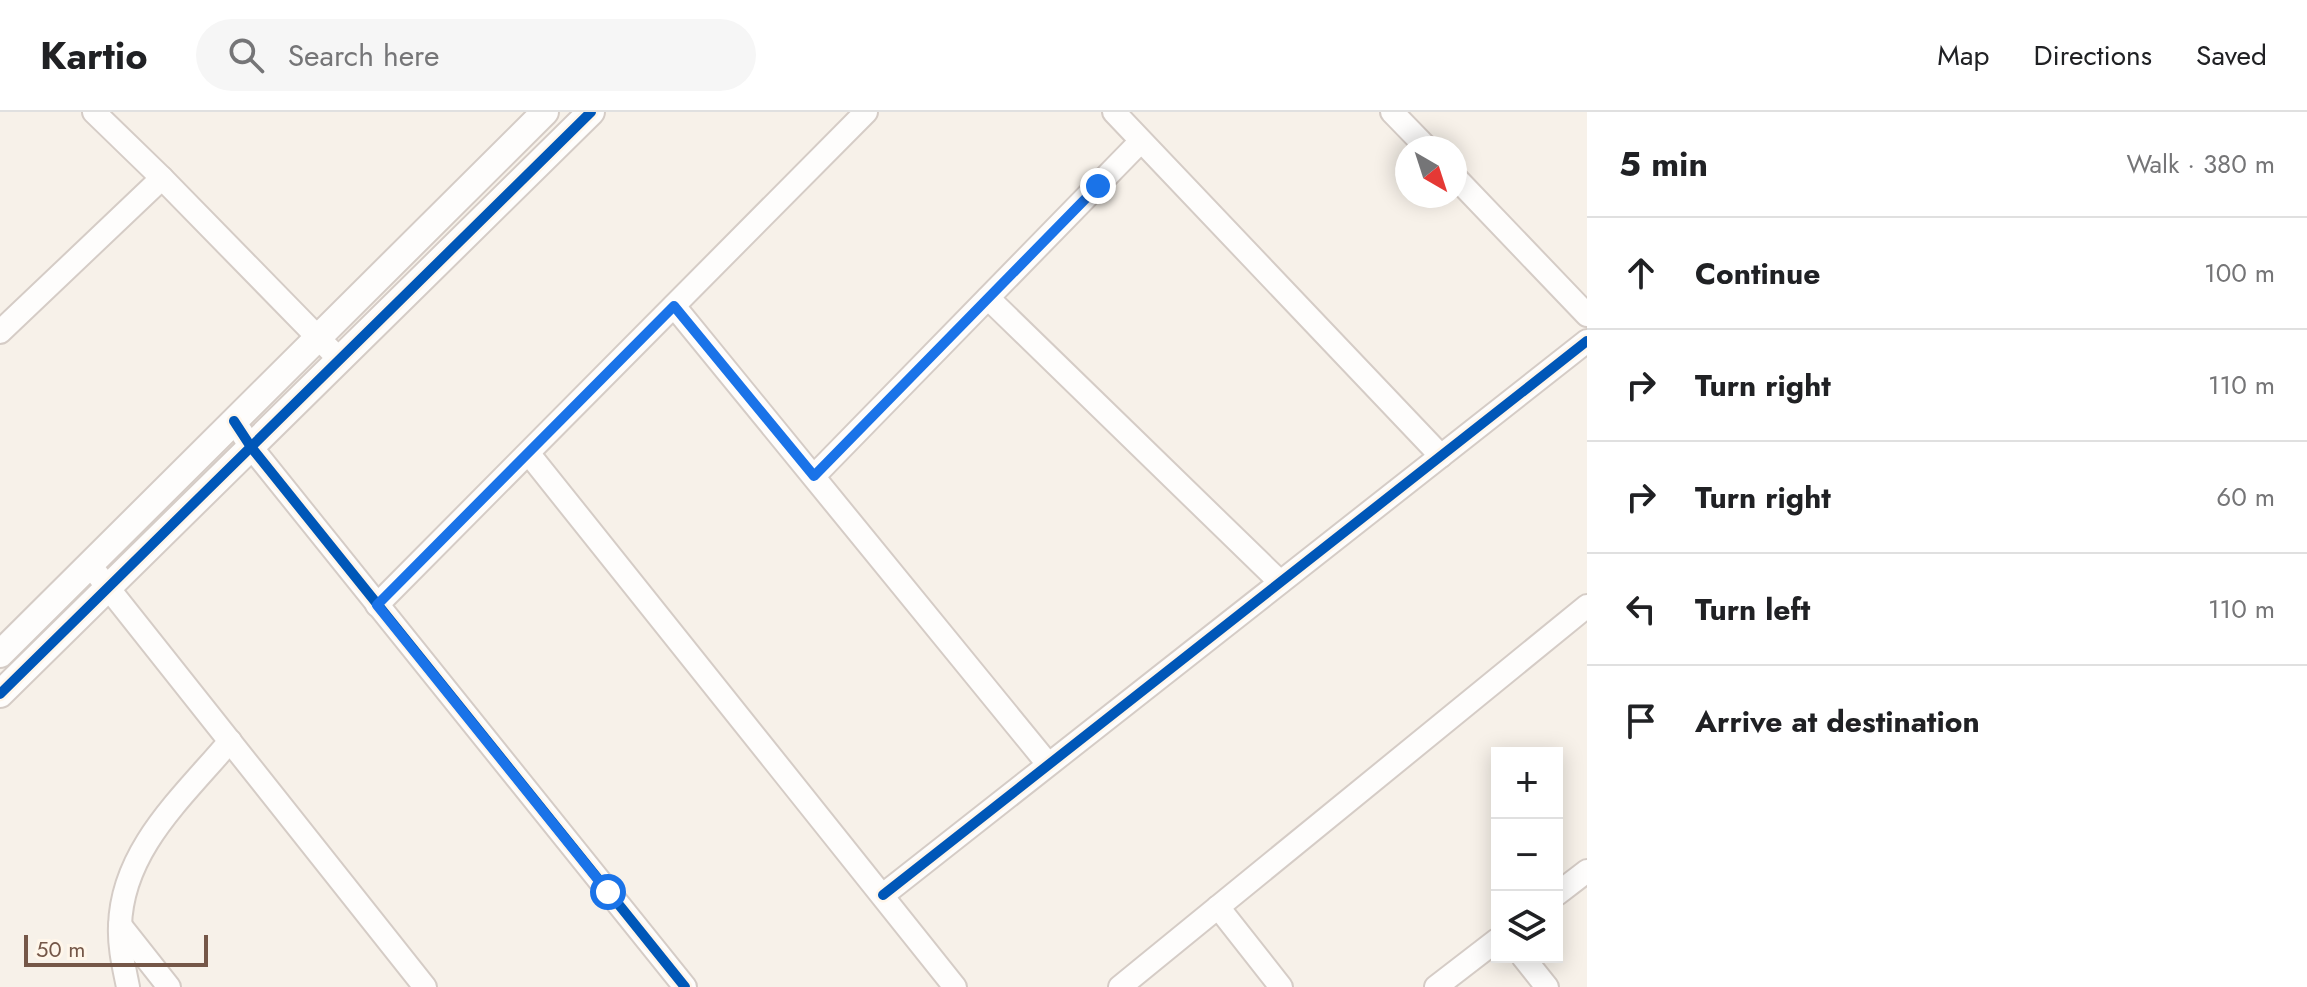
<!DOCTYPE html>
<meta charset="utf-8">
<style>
:root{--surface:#fff;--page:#f6f6f6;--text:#202124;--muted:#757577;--line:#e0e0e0}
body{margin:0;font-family:Jost,sans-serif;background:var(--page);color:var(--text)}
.controls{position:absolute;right:24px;bottom:24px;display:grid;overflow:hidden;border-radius:0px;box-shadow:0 4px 20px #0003}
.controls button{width:72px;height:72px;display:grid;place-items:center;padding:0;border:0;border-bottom:2px solid var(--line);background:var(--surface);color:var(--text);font:40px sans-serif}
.compass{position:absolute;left:1395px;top:24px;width:72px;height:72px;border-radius:50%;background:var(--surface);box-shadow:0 4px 20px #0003;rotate:141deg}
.scale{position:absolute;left:24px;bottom:20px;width:184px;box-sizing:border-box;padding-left:8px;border:4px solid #755748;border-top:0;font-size:22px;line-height:28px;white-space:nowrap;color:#755748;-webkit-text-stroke:6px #fff6ea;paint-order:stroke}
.stop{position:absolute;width:24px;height:24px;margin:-18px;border:6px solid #1a73e8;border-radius:50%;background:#fff}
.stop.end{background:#1a73e8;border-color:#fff;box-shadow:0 2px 8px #0008}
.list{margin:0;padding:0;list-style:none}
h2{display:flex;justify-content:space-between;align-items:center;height:104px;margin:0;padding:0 32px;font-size:34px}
h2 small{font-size:26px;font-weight:400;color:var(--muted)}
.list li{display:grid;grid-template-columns:52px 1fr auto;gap:24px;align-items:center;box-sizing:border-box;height:112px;padding:0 32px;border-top:2px solid var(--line)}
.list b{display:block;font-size:30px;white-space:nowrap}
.list em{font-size:26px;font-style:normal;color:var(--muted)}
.icon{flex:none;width:44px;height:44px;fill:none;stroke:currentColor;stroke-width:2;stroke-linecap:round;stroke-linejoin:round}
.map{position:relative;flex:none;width:1587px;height:875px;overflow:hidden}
header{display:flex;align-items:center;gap:48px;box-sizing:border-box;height:112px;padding:0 40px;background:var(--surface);border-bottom:2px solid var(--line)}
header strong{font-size:38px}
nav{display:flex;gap:44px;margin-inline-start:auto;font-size:28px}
.search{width:560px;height:72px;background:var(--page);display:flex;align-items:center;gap:20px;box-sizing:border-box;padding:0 28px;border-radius:44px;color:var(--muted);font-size:30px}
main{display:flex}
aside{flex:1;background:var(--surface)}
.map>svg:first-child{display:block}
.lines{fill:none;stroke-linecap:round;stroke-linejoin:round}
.minor-casing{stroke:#d5ccc6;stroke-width:26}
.tertiary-casing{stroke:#d5ccc6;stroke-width:30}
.minor{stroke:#fefdfc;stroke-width:22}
.tertiary{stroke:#fefdfc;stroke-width:26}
.cycleway-casing{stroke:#fff6ea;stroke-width:15}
.cycleway{stroke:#0057b8;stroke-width:10}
.route{stroke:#1a73e8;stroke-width:10}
</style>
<header>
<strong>Kartio</strong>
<div class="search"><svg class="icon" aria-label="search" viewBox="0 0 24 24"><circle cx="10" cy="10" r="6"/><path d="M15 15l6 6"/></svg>Search here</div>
<nav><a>Map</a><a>Directions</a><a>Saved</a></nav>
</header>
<main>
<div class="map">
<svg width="1587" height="875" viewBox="0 0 1587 875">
<rect width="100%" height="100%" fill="#f7f1e9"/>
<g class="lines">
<g class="minor-casing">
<g id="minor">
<path d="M94 0 162 66 339 247"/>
<path d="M1114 0 1441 344"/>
<path d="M1392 0 1427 36"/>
<path d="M1455 65 1587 203"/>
<path d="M988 186 1280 470"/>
<path d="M674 194 1048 652"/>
<path d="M0 220 162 66"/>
<path d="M234 309 251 335 685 875"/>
<path d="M529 342 955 875"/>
<path d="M814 364 1141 29"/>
<path d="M90 453 425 875"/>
<path d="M377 493 866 0"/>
<path d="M1557 782 1587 759"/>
<path d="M883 783 1587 229"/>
<path d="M1218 795 1281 875"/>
<path d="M120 813 169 875"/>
<path d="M1523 845 1547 875"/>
<path d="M128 875C124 855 119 835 120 814 122 737 184 684 230 629"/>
<path d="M1120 875 1587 494"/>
<path d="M1436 875 1497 828"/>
</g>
</g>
<g class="tertiary-casing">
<g id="tertiary">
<path d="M0 542 545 0"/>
<path d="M0 582 591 0"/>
</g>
</g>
<use href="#minor" class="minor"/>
<use href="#tertiary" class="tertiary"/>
<g class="cycleway-casing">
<g id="cycleway">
<path d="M234 309 251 335 685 875"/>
<path d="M0 582 591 0"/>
<path d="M883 783 1587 229"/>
</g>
</g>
<use href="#cycleway" class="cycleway"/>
</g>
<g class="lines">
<path class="route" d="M608 780 377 493 674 194 814 364 1098 74"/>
</g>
</svg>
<div class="controls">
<button>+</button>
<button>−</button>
<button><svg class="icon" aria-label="layers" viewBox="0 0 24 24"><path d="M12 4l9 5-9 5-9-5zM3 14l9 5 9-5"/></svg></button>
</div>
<svg class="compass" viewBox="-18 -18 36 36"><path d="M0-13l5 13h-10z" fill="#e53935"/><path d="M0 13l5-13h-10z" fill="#757577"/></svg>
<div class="scale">50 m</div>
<div class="stop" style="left:608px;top:780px"></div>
<div class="stop end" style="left:1098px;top:74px"></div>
</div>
<aside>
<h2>5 min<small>Walk · 380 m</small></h2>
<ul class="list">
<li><svg class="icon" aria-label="ahead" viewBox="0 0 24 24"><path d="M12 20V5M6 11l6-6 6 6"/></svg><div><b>Continue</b></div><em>100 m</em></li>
<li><svg class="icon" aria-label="right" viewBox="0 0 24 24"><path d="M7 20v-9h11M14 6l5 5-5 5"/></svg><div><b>Turn right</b></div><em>110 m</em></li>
<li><svg class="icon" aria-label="right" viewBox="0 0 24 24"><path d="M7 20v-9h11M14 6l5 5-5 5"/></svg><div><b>Turn right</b></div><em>60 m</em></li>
<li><svg class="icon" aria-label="left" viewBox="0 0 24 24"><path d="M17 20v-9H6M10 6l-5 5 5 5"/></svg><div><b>Turn left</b></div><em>110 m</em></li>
<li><svg class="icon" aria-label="arrive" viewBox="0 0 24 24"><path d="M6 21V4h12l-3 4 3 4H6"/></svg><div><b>Arrive at destination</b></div></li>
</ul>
</aside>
</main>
